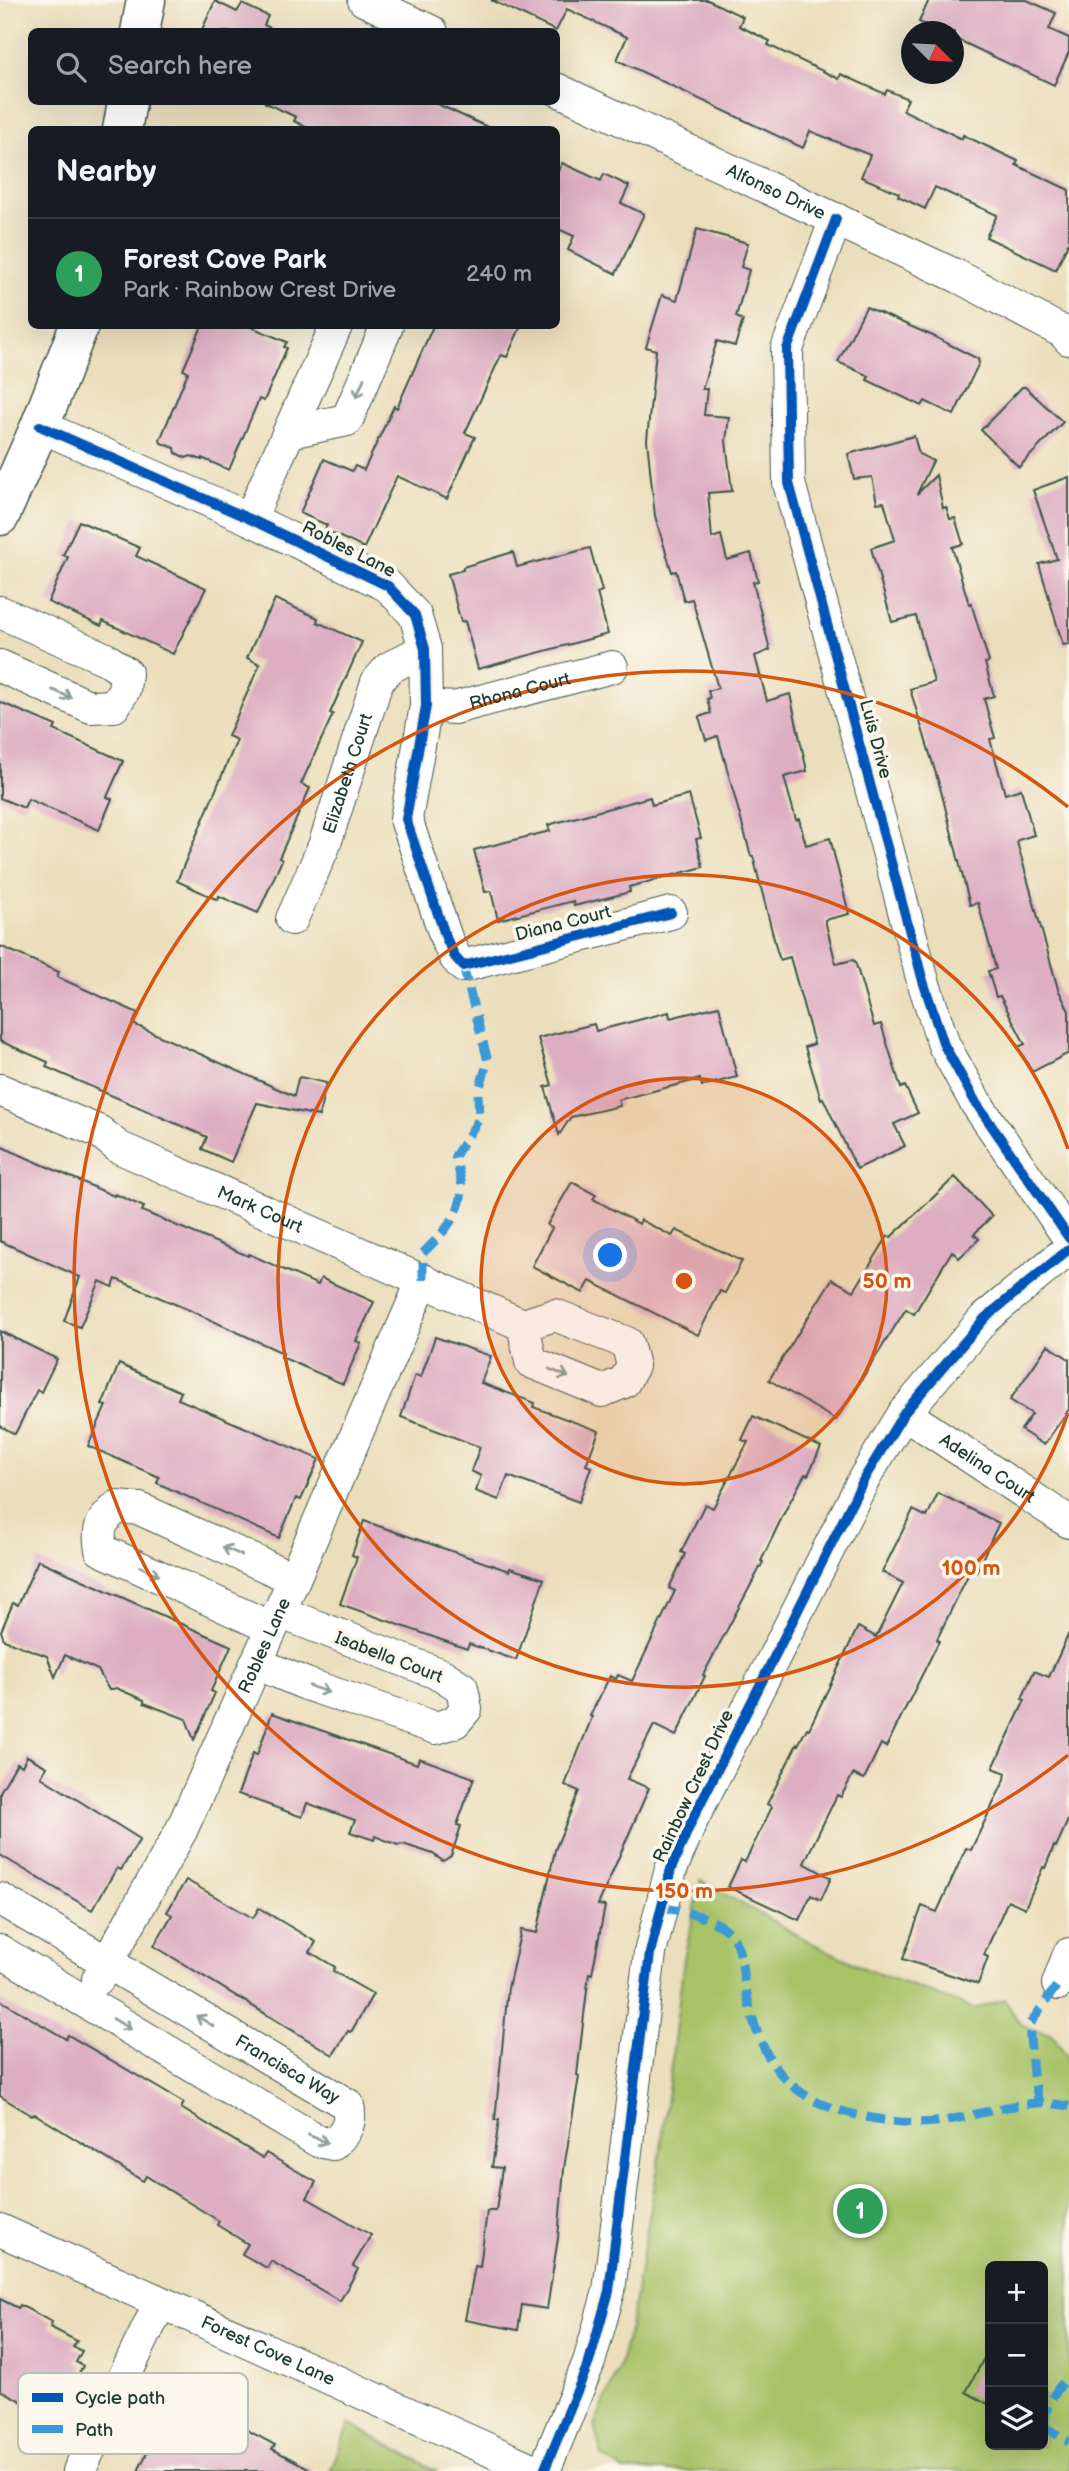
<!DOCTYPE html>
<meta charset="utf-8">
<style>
:root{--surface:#171b24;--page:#242831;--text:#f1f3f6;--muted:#9ea1a6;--line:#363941;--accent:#1a73e8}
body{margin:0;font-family:"Balsamiq Sans",sans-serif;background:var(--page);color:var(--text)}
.controls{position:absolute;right:21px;bottom:21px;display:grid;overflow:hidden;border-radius:10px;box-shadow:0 7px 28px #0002}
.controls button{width:63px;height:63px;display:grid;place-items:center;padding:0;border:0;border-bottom:2px solid var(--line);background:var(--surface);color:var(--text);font:35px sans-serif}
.compass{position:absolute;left:901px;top:21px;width:63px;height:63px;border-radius:50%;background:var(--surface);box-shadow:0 7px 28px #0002;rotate:114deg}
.you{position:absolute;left:611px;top:1256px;width:24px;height:24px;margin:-18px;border:5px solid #fff;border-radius:50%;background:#1a73e8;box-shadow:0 0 0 10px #1a73e833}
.badge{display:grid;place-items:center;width:46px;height:46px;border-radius:50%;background:var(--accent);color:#fff;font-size:23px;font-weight:700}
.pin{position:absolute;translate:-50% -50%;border:4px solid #fff;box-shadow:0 2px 7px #0006}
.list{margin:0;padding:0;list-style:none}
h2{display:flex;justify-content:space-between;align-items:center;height:91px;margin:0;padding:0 28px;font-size:30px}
h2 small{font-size:23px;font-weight:400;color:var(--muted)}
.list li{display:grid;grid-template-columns:46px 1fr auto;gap:21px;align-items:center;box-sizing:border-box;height:112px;padding:0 28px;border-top:2px solid var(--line)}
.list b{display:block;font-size:26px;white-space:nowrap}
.list p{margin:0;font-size:23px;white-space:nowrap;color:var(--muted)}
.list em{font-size:23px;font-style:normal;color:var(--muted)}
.icon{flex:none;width:38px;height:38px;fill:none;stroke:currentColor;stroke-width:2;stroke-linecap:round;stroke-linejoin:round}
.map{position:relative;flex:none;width:1069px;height:2471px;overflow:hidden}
.search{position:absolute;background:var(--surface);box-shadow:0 7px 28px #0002;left:28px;top:28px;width:532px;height:77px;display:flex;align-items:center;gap:18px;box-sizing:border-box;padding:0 24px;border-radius:10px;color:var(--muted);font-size:26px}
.panel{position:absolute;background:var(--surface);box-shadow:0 7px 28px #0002;left:28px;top:126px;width:532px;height:203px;border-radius:10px}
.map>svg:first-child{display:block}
.green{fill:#a8c268;stroke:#64804e;stroke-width:2;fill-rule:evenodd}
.building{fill:#ddadc2}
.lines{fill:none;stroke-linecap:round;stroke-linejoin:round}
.minor-casing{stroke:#3e5548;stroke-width:34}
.tertiary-casing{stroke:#3e5548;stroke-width:41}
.minor{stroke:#fff;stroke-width:32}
.tertiary{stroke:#fff;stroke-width:38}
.quiet{stroke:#3a99d8;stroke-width:9;stroke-dasharray:18 9;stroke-linecap:butt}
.cycleway-casing{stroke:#fbf7ec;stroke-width:15}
.cycleway{stroke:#0057b8;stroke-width:10}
.oneway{stroke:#8f9e9a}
.ring{fill:none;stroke:#d45610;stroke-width:3.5}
.labels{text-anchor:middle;stroke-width:7;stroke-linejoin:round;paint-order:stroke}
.street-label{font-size:18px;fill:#1f3d34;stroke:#fbf7ec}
.key{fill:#fbf7ec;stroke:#b9bfb5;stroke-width:2}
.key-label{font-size:19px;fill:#1f3d34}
.centre{fill:#d45610;stroke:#fbf7ec;stroke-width:3.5}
.ring-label{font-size:21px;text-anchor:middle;font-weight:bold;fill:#d45610;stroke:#fbf7ec;stroke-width:7;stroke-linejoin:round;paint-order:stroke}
</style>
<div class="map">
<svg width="1069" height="2471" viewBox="0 0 1069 2471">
<rect width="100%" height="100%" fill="#fbf7ec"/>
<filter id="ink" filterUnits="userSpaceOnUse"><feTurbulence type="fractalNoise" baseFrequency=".0143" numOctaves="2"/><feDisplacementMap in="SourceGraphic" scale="14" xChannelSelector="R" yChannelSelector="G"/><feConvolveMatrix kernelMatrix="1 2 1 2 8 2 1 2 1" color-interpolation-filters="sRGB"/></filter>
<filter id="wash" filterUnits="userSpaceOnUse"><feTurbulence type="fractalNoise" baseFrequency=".00686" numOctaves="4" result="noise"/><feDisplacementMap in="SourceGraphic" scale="28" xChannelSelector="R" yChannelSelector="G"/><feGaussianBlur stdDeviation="1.57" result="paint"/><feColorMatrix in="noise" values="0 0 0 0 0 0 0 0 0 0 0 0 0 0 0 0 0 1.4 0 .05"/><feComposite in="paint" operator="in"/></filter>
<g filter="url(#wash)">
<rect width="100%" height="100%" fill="#ebdebc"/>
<g class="green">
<path d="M701 1881 814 1944 868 1970 975 2009 1005 1999C1018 2025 1023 2029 1052 2034L1069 2060V2471H624L602 2456 594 2425 618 2371 630 2327 660 2155 684 1959ZM990 2266H1043V2445H990Z"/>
<path d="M349 2424 437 2471H330Z"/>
</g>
<g id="blocks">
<g class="building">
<path d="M491 0H708L743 17 739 26 770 41 768 45 839 79 841 74 885 94 887 90 908 99 903 110 962 139 963 135 1018 161 1016 165 1069 190V241L1056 270 986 237 997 215 935 187 925 209 898 196 899 193 861 177 870 155 810 131 803 148 617 60 627 37 567 9 556 31Z"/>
<path d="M929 0H1027L1056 13 1049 29 1069 38V52L1054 85 954 38V32H940L919 22Z"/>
<path d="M215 1 237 12 242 4 268 16 264 25 278 32H201Z"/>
<path d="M264 102H433L494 130H312L294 121 296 117Z"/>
<path d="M562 163 601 181 604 174 629 186 621 203 644 214 616 274 568 250 574 236 556 228V175Z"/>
<path d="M697 229 748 243 741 267 749 270 736 317 743 320 735 346 717 341 702 389H707L704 415 729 417 726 441 732 491 708 493 712 538 721 535 727 560 751 553 758 581 753 582 770 650 755 656 767 701 790 694 807 771 784 777 796 820 799 819 806 845 830 838 849 914 825 920 836 964 852 960 855 961 874 1026 881 1024 901 1088 905 1086 918 1113 894 1124 905 1146 857 1169 823 1098 821 1099 805 1047 814 1044 790 957 780 960 777 951 753 856H751L718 736 706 740 699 717 711 713 707 699 710 698 708 691 718 688 692 599 684 601 676 571 672 572 655 516 647 440 656 350 646 347 662 295 677 300Z"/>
<path d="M866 307 933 336 978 359 979 363 954 415 925 401 922 406 867 380 869 376 838 362Z"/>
<path d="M202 326H249L287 342 284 347 287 348 264 401 259 399 229 470 202 458V460L191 456 186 458 176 453 175 448 161 443 160 440 188 372 183 370Z"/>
<path d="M433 326H521L507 357 501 355 465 433 475 437 447 499 397 476 364 548 325 530 327 525 300 513 324 459 352 471 355 466 364 470 394 406 397 408Z"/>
<path d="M1022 387H1025L1063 422 1019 467 981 430Z"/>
<path d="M914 436 919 454 933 461 917 494 936 475 943 508 946 507 950 519 955 518 963 544 952 547 969 604 971 603 989 662 985 663 994 696 984 699 995 738 990 739 1005 794 1021 789 1034 835 1018 840 1017 842 1058 989 1069 1011V1053L1032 1072 1018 1047 1025 1044 1000 996 996 997 988 971 996 969 978 903 970 905 940 787 910 689 934 682 916 616 892 622 871 548 895 540 884 502 877 503 872 477 854 479 848 454Z"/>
<path d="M1069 477V644L1063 645 1039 564 1057 559 1033 490Z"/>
<path d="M79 521 140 548 136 556 206 588 173 654 103 621 101 626 48 602 68 557 63 555Z"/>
<path d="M590 548 602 591 597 593 608 634 478 669 465 621 461 622 448 574 463 570V567L513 552 517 567Z"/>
<path d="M275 599 318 618 317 622 362 642 330 713 333 714 301 784 310 788 279 858 282 860 258 913 219 896 218 900 177 881 237 740 228 736 260 664 247 658 267 613 268 614Z"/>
<path d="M0 702 56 726 54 730 123 761 107 797 112 799 99 830 28 799 24 808 0 798Z"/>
<path d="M689 795 701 838 696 839 703 867 629 887 630 892 574 906 573 901 498 920 491 891 485 892 474 850 550 831 548 825 650 797 652 805Z"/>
<path d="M0 946 59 972 57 977 138 1013 133 1024 294 1096 298 1079 300 1077 326 1083 319 1116 257 1103 231 1162 202 1149 207 1137 46 1067 48 1062 0 1041Z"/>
<path d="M719 1006 737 1077 702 1086 700 1079 618 1100 620 1106 571 1117 559 1135 545 1087 552 1085 538 1038 594 1024 596 1031 669 1012 670 1018Z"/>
<path d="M0 1146 114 1196 115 1194 144 1207 142 1211 248 1256 249 1254 318 1285 321 1278 374 1302 356 1341 361 1343 343 1384 281 1357 283 1353 189 1310 116 1279 113 1287 100 1281 80 1327 64 1321 80 1277 0 1241Z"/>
<path d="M955 1177 992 1216 974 1234 979 1239 959 1258 952 1251 914 1314 906 1309 836 1420 769 1380 832 1279 854 1291 888 1236 891 1237Z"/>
<path d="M572 1182 596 1195 593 1199 639 1224 641 1220 672 1236 676 1230 742 1261 725 1293 720 1291 698 1335 590 1281 583 1293 532 1266 552 1228 547 1225Z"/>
<path d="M0 1331 57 1359 41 1392 37 1390 15 1434 0 1426Z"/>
<path d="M435 1337 491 1356 481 1383 535 1403 533 1407 599 1431 586 1465 591 1467 579 1502 508 1476 499 1500 475 1491 481 1476 471 1471 480 1447 401 1417 415 1375 421 1377Z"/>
<path d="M1048 1345 1069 1359V1409L1044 1445 1021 1430 1032 1414 1010 1400Z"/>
<path d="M119 1364 181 1392 178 1399 319 1459 301 1500 296 1498 279 1538 157 1483 159 1477 88 1446 106 1406 102 1405Z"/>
<path d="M753 1416 821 1447 808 1475 805 1474 786 1509 761 1561 763 1562 703 1675 705 1676 676 1736 654 1725 627 1779 649 1788 598 1905 605 1906 592 1974 589 1973 577 2075 579 2076 564 2168 558 2238 547 2309 522 2305 518 2330 465 2320 475 2266 480 2267 487 2211H496L502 2168 492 2167 499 2120H495L508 1988 521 1930 537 1933 555 1850 579 1791 565 1785 592 1717 590 1716 610 1676 616 1679 618 1675 632 1681 675 1591 669 1588 685 1554 681 1552 705 1504 713 1508 748 1442 742 1440Z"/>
<path d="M938 1493 999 1523 976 1572 971 1569 937 1639 939 1641 886 1747 881 1744 864 1779 853 1774 841 1797 837 1795 804 1863 831 1878 821 1900 811 1895 799 1920 728 1887 741 1860 745 1862 772 1807 767 1804 797 1744 798 1745 807 1728 809 1729 858 1627 876 1637 903 1583 882 1572 913 1510 927 1517Z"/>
<path d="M364 1521 509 1571 510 1568 544 1579 516 1660 469 1644 467 1649 340 1604 357 1557 352 1555Z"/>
<path d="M38 1560 231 1646 211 1691 215 1693 194 1740 186 1719 144 1703V1700L116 1688 109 1690 98 1670 65 1655 55 1677 47 1656 4 1640 1 1631 13 1603 18 1605Z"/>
<path d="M1069 1633V1818L1056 1847 1054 1846 1045 1868 1043 1867 1025 1908 1008 1900 984 1955 988 1957 978 1984 903 1959 922 1906 937 1912 966 1848 971 1850 1005 1779 1006 1773 993 1768 1025 1700 1022 1699 1034 1671 1049 1677Z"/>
<path d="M272 1713 417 1764 419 1758 474 1778 457 1825 461 1826 451 1856 443 1861 433 1854 403 1844 398 1845 375 1836 374 1840 350 1832 355 1820 307 1803 302 1817 238 1794 253 1753 257 1755Z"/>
<path d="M27 1756 47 1767 41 1777 140 1839 121 1870 117 1868 92 1910 0 1855V1792L17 1763 22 1766Z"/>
<path d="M186 1880 253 1918 259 1908 316 1942 310 1952 335 1967 333 1971 373 1994 351 2032 348 2031 333 2055 154 1946 172 1915 167 1912Z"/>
<path d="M0 2000 66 2039 68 2035 184 2103 181 2108 263 2158 266 2153 316 2182 307 2198 371 2235 353 2266 358 2269 340 2301 271 2261 267 2268 242 2254 248 2244 217 2225 219 2221 146 2176 143 2181 35 2114 31 2115 0 2096Z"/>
<path d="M0 2299 18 2308 20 2305 52 2322 50 2327 77 2341 73 2347 82 2351 76 2362 83 2366 63 2402 56 2398 47 2415 0 2390Z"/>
<path d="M990 2347V2405L966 2392Z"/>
<path d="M186 2401 199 2408 201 2405 275 2445 272 2449 314 2471H138L149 2449 142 2445 163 2408 170 2411 175 2403 182 2407Z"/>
</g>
</g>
</g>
<g filter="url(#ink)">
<use href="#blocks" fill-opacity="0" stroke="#3e5548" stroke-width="2"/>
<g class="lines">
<g class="minor-casing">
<g id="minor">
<path d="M364 0 432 32"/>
<path id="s1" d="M556 89 959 277 1063 332 1069 339"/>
<path d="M836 219 787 349 789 483 923 981 944 1045 976 1103 1069 1238"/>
<path d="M40 426 250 519 388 586 415 615 425 649 426 706 406 819 446 938 455 957 463 966 671 913"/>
<path d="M289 432 347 420 387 326"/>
<path d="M250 519 336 326"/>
<path d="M0 612 106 659 126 673 124 690 114 706 91 707 0 666"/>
<path id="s2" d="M426 706 454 708 612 667"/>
<path id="s3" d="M292 919 324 846 377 682 389 668 425 649"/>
<path id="s4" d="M0 1090 100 1132 118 1147 523 1325 555 1315 627 1343 633 1366 624 1382 602 1391 531 1362 523 1325"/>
<path id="s5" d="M904 1413 1069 1522"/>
<path d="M272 1628 101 1550C97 1528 101 1521 117 1507L140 1509 294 1579"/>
<path d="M256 1663 306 1684 436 1728 455 1722 466 1709 462 1688 442 1675 279 1612"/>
<path id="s6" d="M0 1899 348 2105C352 2123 346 2132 333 2144L318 2141 0 1951"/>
<path id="s7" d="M98 1979 181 1831 294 1579 423 1280"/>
<path d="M1058 1984 1069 1954"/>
<path id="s8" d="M0 2230 536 2471"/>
<path d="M79 2471 160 2303"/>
<path d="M544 2471 589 2362 609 2291 650 1953 671 1869 692 1820 865 1477 904 1413 985 1318 1069 1249"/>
</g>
</g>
<g class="tertiary-casing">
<g id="tertiary">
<path d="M140 32 146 0"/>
<path d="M122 130 127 102"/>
<path d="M0 516 40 426 79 326"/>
</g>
</g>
<use href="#minor" class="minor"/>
<use href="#tertiary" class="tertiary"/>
<g class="quiet">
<path d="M423 1280V1253C440 1236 461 1216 462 1190 462 1179 457 1167 455 1156L479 1119 478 1093 488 1061 463 966"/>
<path d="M661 1907C683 1912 709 1915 726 1930 741 1943 741 1961 744 1979 753 2032 768 2080 822 2104 851 2117 912 2127 943 2121 974 2116 1005 2105 1037 2103 1047 2102 1059 2105 1069 2106"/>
<path d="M1039 2103 1033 2074 1029 2025 1058 1984"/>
<path d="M1043 2423C1046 2406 1055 2389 1069 2377"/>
<path d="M1043 2426 1069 2442"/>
</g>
<g class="cycleway-casing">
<g id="cycleway">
<path d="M836 219 787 349 789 483 923 981 944 1045 976 1103 1069 1238"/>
<path d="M40 426 250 519 388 586 415 615 425 649 426 706 406 819 446 938 455 957 463 966 671 913"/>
<path d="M544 2471 589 2362 609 2291 650 1953 671 1869 692 1820 865 1477 904 1413 985 1318 1069 1249"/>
</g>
</g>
<use href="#cycleway" class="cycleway"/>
</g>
<defs><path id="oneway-shaft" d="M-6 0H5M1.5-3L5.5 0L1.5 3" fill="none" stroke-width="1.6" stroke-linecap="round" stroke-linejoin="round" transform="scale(1.75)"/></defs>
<g class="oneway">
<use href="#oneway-shaft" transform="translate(360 388) rotate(113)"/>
<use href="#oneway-shaft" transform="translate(62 694) rotate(24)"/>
<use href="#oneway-shaft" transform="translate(559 1373) rotate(22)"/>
<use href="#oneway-shaft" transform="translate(232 1551) rotate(-156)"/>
<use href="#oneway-shaft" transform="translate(150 1571) rotate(25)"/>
<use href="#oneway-shaft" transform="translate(319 1689) rotate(19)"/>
<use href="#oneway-shaft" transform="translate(205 2021) rotate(-149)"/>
<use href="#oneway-shaft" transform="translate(122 2024) rotate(31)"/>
<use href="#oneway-shaft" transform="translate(318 2139) rotate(22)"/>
</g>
</g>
<circle cx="684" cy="1281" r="203" fill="#d45610" fill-opacity=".12"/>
<g class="ring">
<circle cx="684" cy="1281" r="203"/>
<path d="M1068 1413A406 406 0 1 1 1068 1149"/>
<path d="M1068 1755A610 610 0 1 1 1068 807"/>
</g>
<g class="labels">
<g class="street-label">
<text dy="6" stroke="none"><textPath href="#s1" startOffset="243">Alfonso Drive</textPath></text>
<text transform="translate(349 549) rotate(27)" y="6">Robles Lane</text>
<text dy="6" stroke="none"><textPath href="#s2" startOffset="96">Rhona Court</textPath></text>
<text transform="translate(876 739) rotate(75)" y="6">Luis Drive</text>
<text dy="6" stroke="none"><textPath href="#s3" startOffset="156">Elizabeth Court</textPath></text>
<text transform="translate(563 923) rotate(-14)" y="6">Diana Court</text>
<text dy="6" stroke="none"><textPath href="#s4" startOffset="287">Mark Court</textPath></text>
<text dy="6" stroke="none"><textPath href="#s5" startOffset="100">Adelina Court</textPath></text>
<text dy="6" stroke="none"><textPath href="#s7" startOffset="373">Robles Lane</textPath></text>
<text transform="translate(389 1657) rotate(21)" y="6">Isabella Court</text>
<text transform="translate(693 1786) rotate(-65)" y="6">Rainbow Crest Drive</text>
<text dy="6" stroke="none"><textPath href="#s6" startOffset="334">Francisca Way</textPath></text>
<text dy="6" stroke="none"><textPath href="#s8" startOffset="294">Forest Cove Lane</textPath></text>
</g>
</g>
<rect x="18" y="2373" width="230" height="81" rx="10" class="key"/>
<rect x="32" y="2393" width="31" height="9" fill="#0057b8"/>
<rect x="32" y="2425" width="31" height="8" fill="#3a99d8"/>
<g class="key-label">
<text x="75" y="2404">Cycle path</text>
<text x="75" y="2436">Path</text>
</g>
<circle cx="684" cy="1281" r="10" class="centre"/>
<g class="ring-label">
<text x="887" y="1288">50 m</text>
<text x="971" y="1575">100 m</text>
<text x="684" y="1898">150 m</text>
</g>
</svg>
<div class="controls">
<button>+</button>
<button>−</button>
<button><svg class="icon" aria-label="layers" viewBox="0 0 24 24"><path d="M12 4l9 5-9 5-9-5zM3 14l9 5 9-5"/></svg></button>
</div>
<svg class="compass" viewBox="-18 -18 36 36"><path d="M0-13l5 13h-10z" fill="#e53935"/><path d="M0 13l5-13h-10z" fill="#9ea1a6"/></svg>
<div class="you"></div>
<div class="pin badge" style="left:860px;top:2211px;background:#2e9e5b">1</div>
<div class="search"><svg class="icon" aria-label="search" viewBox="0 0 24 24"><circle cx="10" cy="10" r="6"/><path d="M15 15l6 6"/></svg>Search here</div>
<section class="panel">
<h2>Nearby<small></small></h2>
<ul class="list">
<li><span class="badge" style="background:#2e9e5b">1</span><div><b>Forest Cove Park</b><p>Park · Rainbow Crest Drive</p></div><em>240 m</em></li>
</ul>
</section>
</div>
